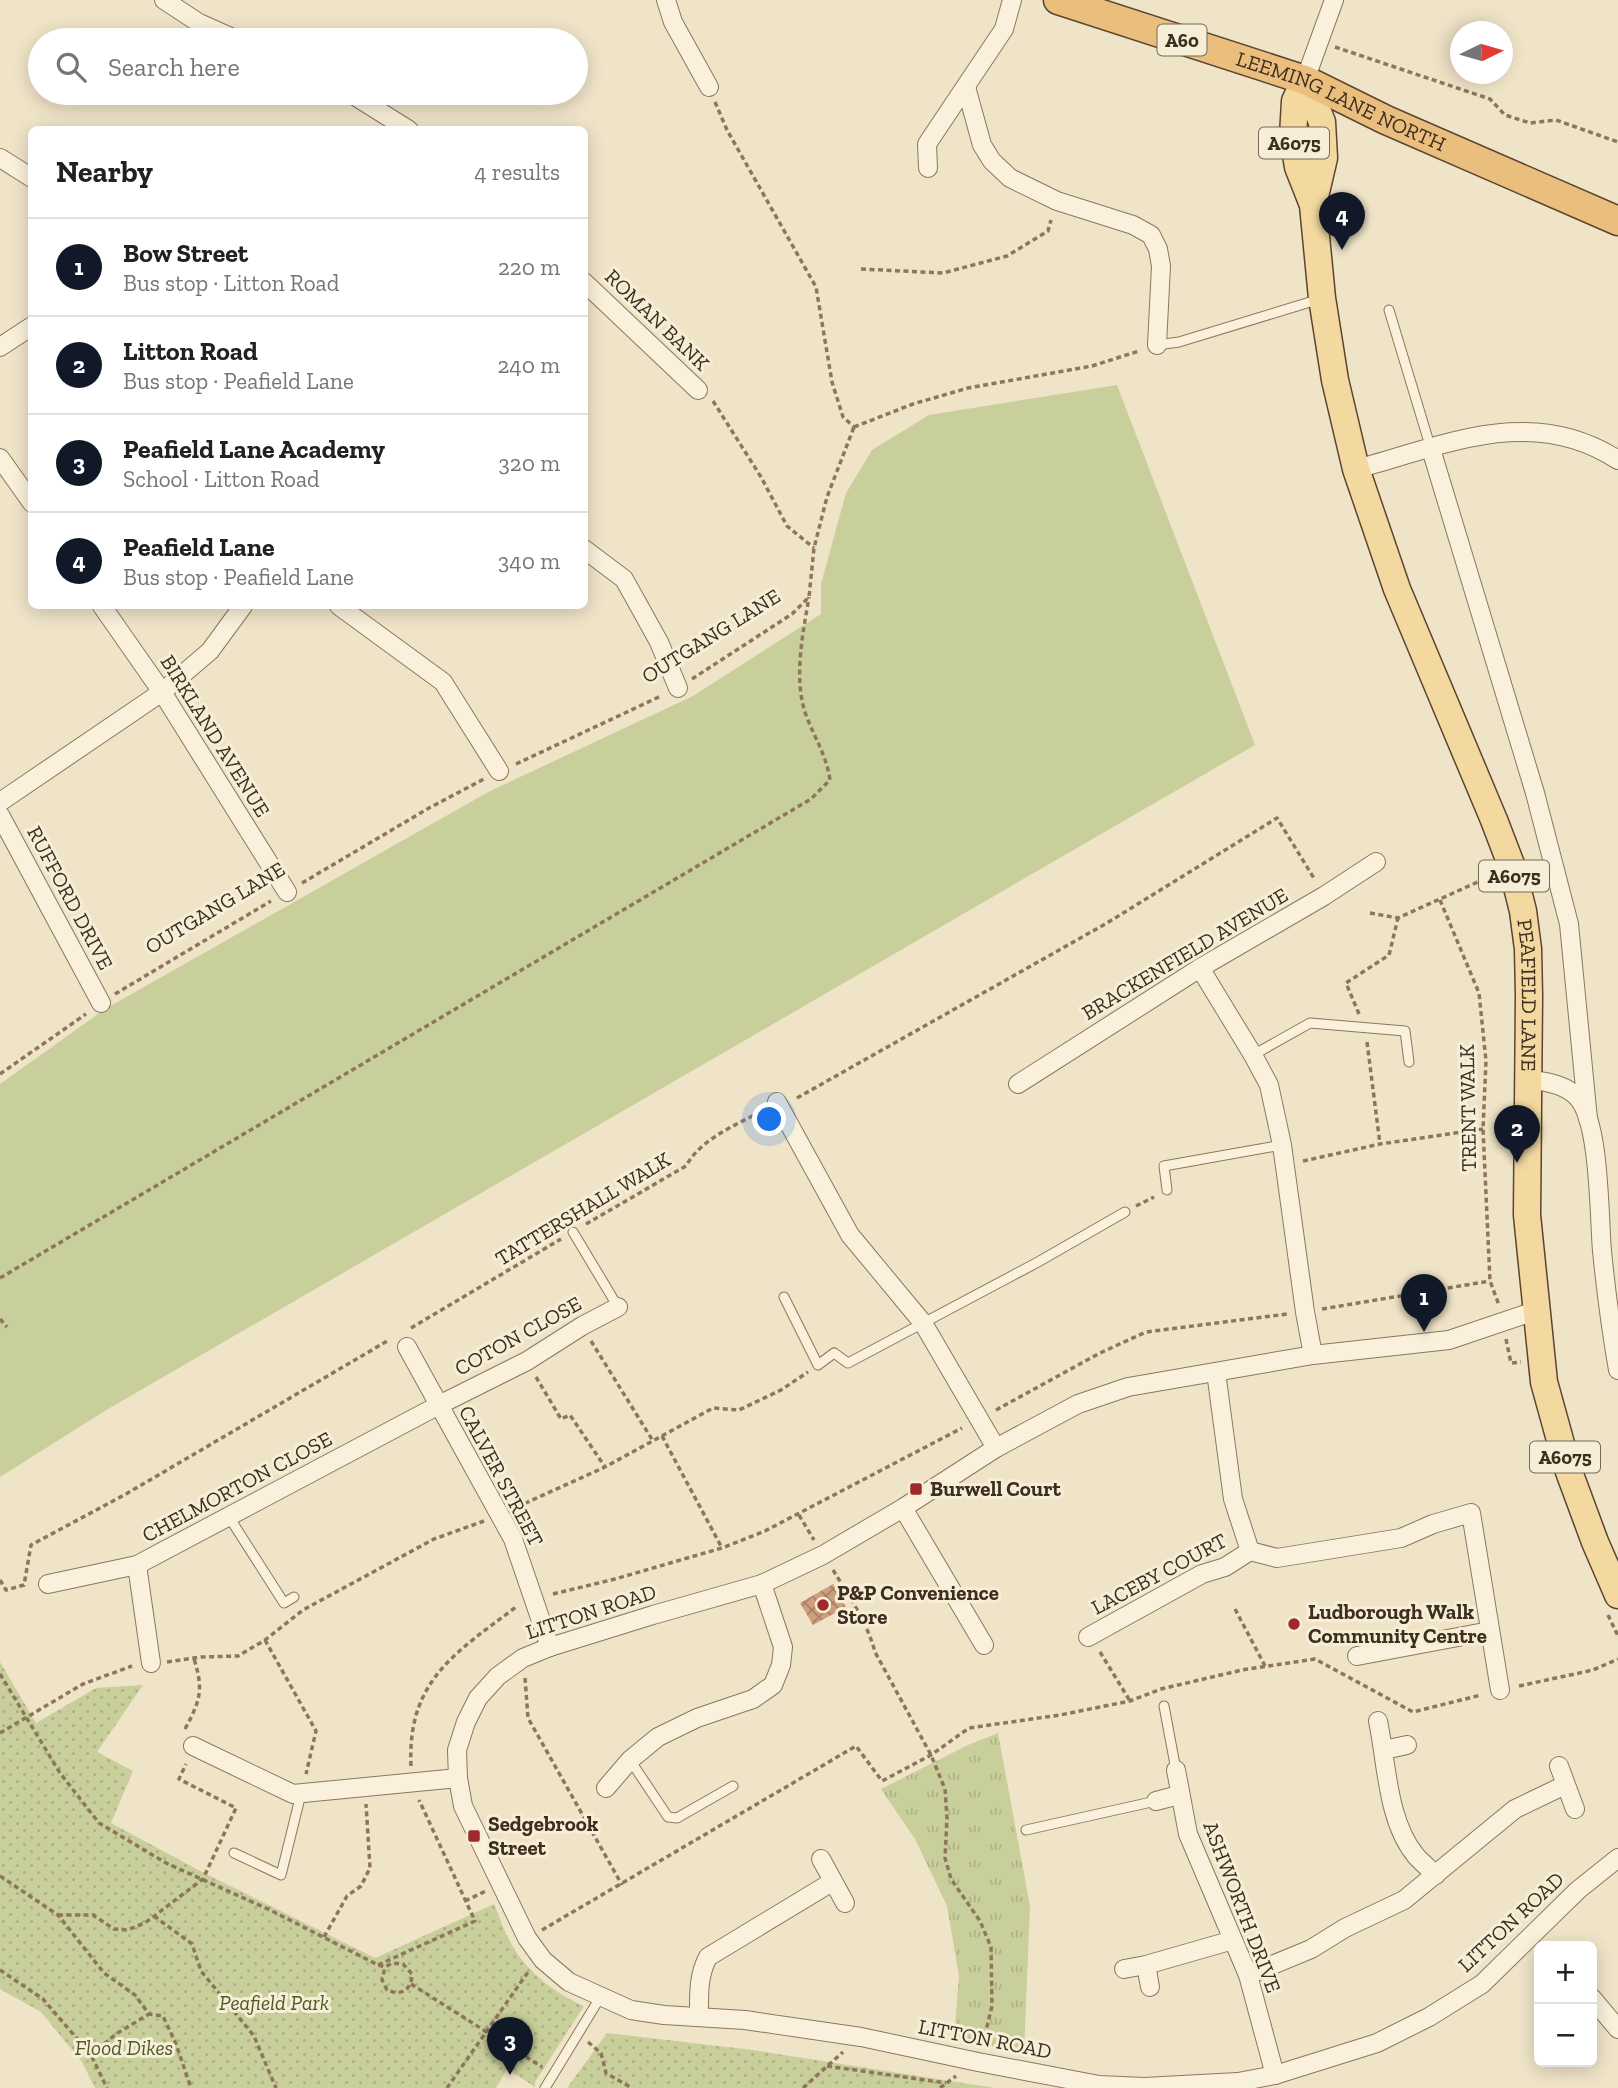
<!DOCTYPE html>
<meta charset="utf-8">
<style>
:root{--surface:#fff;--page:#f6f6f6;--text:#202124;--muted:#757577;--line:#e0e0e0;--accent:#111827}
body{margin:0;font-family:"Zilla Slab",serif;background:var(--page);color:var(--text)}
.controls{position:absolute;right:21px;bottom:21px;display:grid;overflow:hidden;border-radius:10px;box-shadow:0 4px 18px #0003}
.controls button{width:63px;height:63px;display:grid;place-items:center;padding:0;border:0;border-bottom:2px solid var(--line);background:var(--surface);color:var(--text);font:35px sans-serif}
.compass{position:absolute;left:1450px;top:21px;width:63px;height:63px;border-radius:50%;background:var(--surface);box-shadow:0 4px 18px #0003;rotate:85deg}
.you{position:absolute;left:770px;top:1120px;width:24px;height:24px;margin:-18px;border:5px solid #fff;border-radius:50%;background:#1a73e8;box-shadow:0 0 0 10px #1a73e833}
.badge{display:grid;place-items:center;width:46px;height:46px;border-radius:50%;background:var(--accent);color:#fff;font-size:23px;font-weight:700}
.pin{position:absolute;translate:-50% -58px;filter:drop-shadow(0 2px 4px #0008)}
.pin::after{content:'';position:absolute;top:37px;width:24px;height:21px;background:inherit;clip-path:polygon(0 0,100% 0,50% 100%)}
.list{margin:0;padding:0;list-style:none}
h2{display:flex;justify-content:space-between;align-items:center;height:91px;margin:0;padding:0 28px;font-size:30px}
h2 small{font-size:23px;font-weight:400;color:var(--muted)}
.list li{display:grid;grid-template-columns:46px 1fr auto;gap:21px;align-items:center;box-sizing:border-box;height:98px;padding:0 28px;border-top:2px solid var(--line)}
.list b{display:block;font-size:26px;white-space:nowrap}
.list p{margin:0;font-size:23px;white-space:nowrap;color:var(--muted)}
.list em{font-size:23px;font-style:normal;color:var(--muted)}
.icon{flex:none;width:38px;height:38px;fill:none;stroke:currentColor;stroke-width:2;stroke-linecap:round;stroke-linejoin:round}
.map{position:relative;flex:none;width:1618px;height:2088px;overflow:hidden}
.search{position:absolute;background:var(--surface);box-shadow:0 4px 18px #0003;left:28px;top:28px;width:560px;height:77px;display:flex;align-items:center;gap:18px;box-sizing:border-box;padding:0 24px;border-radius:38px;color:var(--muted);font-size:26px}
.panel{position:absolute;background:var(--surface);box-shadow:0 4px 18px #0003;left:28px;top:126px;width:560px;height:483px;border-radius:10px}
.map>svg:first-child{display:block}
.grass{fill:url(#grass-tufts)}
.park{fill:url(#park-dots)}
.garden{fill:#c9cf9b}
.building{fill:url(#building-cross-hatch)}
.lines{fill:none;stroke-linecap:round;stroke-linejoin:round}
.service-casing{stroke:#8d765c;stroke-width:11}
.minor-casing{stroke:#8d765c;stroke-width:20}
.primary-casing{stroke:#5b4430;stroke-width:29}
.trunk-casing{stroke:#5b4430;stroke-width:31}
.path{stroke:#8d765c;stroke-width:3.5;stroke-dasharray:5 3.5;stroke-linecap:butt}
.service{stroke:#faf1dc;stroke-width:9}
.minor{stroke:#faf1dc;stroke-width:18}
.primary{stroke:#f3d9a0;stroke-width:26}
.trunk{stroke:#eabe7c;stroke-width:28}
.poi-dot{fill:#9e2a2b;stroke:#f7eed8;stroke-width:2.5}
.labels{text-anchor:middle;stroke-width:6;stroke-linejoin:round;paint-order:stroke}
.shield{fill:#f7eed8;stroke:#756857;stroke-width:2}
.shield-label{font-size:19px;font-weight:bold;fill:#3d2e20}
.street-label{font-size:21px;fill:#3d2e20;stroke:#f7eed8}
.poi-label{font-size:21px;font-weight:bold;fill:#3d2e20;stroke:#f7eed8;text-anchor:start}
.park-label{font-size:21px;font-style:italic;fill:#4d5a26;stroke:#f7eed8}
</style>
<div class="map">
<svg width="1618" height="2088" viewBox="0 0 1618 2088">
<defs>
<pattern id="grass-tufts" width="24" height="20" patternUnits="userSpaceOnUse" patternTransform="scale(1.75)"><rect width="24" height="20" fill="#c9cf9b"/><path d="M3 7l-1-3M5 7V3M7 7l1-3M15 17l-1-3M17 17v-4M19 17l1-3" fill="none" stroke="#aeb285"/></pattern>
<pattern id="park-dots" width="8" height="8" patternUnits="userSpaceOnUse" patternTransform="scale(1.75)"><rect width="8" height="8" fill="#c9cf9b"/><path d="M2 2h.1M6 6h.1" fill="none" stroke="#aeb285" stroke-width="1.8" stroke-linecap="round"/></pattern>
<pattern id="building-cross-hatch" width="8" height="8" patternUnits="userSpaceOnUse" patternTransform="scale(1.75)"><rect width="8" height="8" fill="#cf9f7d"/><path d="M0 0l8 8M0 8l8-8" fill="none" stroke="#a98266"/></pattern>
</defs>
<rect width="100%" height="100%" fill="#f0e4c8"/>
<path class="grass" d="M998 1733 1030 1906 1024 2053 954 2038 959 1976 947 1906 915 1839 881 1789 968 1745Z"/>
<g class="park">
<path d="M0 1662 36 1723 96 1688 143 1685 97 1752 133 1771 111 1823 206 1874 375 1958 494 1904C500 1917 504 1932 512 1945 527 1972 556 1994 584 2006L535 2082V2087L507 2069 496 2088H95L82 2062 41 2012 0 1989Z"/>
<path d="M607 2033 753 2050 995 2088H567Z"/>
</g>
<path class="garden" d="M1117 385 1255 745 108 1409 0 1477V1084L105 1009 490 791 693 696 821 614V584L846 493 872 450 929 415Z"/>
<path class="building" d="M833 1584 846 1607 813 1625 800 1603Z"/>
<g class="lines">
<g class="service-casing">
<g id="service">
<path d="M1389 310 1431 449"/>
<path d="M1157 345 1179 342 1320 299"/>
<path d="M1253 1055 1310 1023 1405 1031 1409 1062"/>
<path d="M1167 1190 1164 1166 1282 1145"/>
<path d="M573 1232 618 1307"/>
<path d="M784 1297 818 1365 834 1353 848 1363 1038 1262 1125 1212"/>
<path d="M229 1517 284 1603 294 1597"/>
<path d="M1164 1706 1176 1770"/>
<path d="M630 1760 668 1817 677 1818 733 1786"/>
<path d="M1026 1830 1156 1801"/>
<path d="M234 1853 281 1875 301 1794"/>
<path d="M545 2088 601 1996"/>
</g>
</g>
<g class="minor-casing">
<g id="minor">
<path d="M164 0 199 23 237 40"/>
<path d="M666 0 673 22 709 87"/>
<path d="M1305 80 1334 0"/>
<path d="M966 87 982 145 992 161 1010 178 1057 201 1133 225 1151 235 1158 249 1161 266 1157 345"/>
<path d="M350 93 409 130"/>
<path d="M0 158 32 178"/>
<path d="M928 168 927 144 1004 29 1012 0"/>
<path d="M584 282 698 390"/>
<path d="M0 347 32 326"/>
<path d="M1431 449 1535 793 1569 924 1588 1119"/>
<path d="M0 458 32 503"/>
<path d="M1356 469C1446 445 1532 404 1618 460"/>
<path d="M584 549 624 579 659 642 678 688"/>
<path d="M102 606 162 692 287 892"/>
<path d="M339 606 443 682 499 771"/>
<path d="M0 802 162 692 210 651 243 606"/>
<path d="M0 815 101 1003"/>
<path d="M1200 968 1253 1055 1269 1085 1282 1145 1305 1312 1313 1355"/>
<path d="M1528 1079C1545 1082 1566 1084 1578 1098 1600 1123 1599 1216 1602 1251 1606 1291 1611 1330 1618 1370"/>
<path d="M1018 1084 1200 968 1324 896 1376 862"/>
<path d="M777 1102 850 1235 923 1323 996 1448"/>
<path d="M1535 1311 1449 1340 1313 1355 1128 1387 1078 1404 996 1448 903 1508 823 1555 762 1584 653 1615 550 1647 523 1658 498 1676 478 1698 466 1722 457 1750 458 1778 463 1806 527 1938 543 1960 569 1982 631 2010 664 2015 745 2020 861 2037 978 2062 1099 2085 1144 2087 1238 2082 1275 2075 1377 2043 1429 2017 1482 1984 1578 1890 1618 1858"/>
<path d="M407 1347 513 1539 550 1647"/>
<path d="M1216 1372 1233 1499 1250 1551 1277 1558 1401 1538 1433 1524 1471 1513 1500 1690"/>
<path d="M903 1508 984 1645"/>
<path d="M137 1565 151 1663"/>
<path d="M48 1584 137 1565 439 1405 527 1361 582 1326 618 1307"/>
<path d="M1088 1637 1202 1574 1225 1567 1250 1551"/>
<path d="M1357 1656 1490 1631"/>
<path d="M1378 1721C1387 1764 1387 1821 1416 1856 1422 1863 1430 1869 1436 1875"/>
<path d="M193 1746 293 1794 458 1778"/>
<path d="M1384 1750 1407 1745"/>
<path d="M1559 1766 1575 1809"/>
<path d="M1176 1770 1188 1834 1248 1975 1275 2075"/>
<path d="M606 1788 630 1760 658 1737 697 1718 753 1699 773 1685 781 1665 783 1647 762 1584"/>
<path d="M1156 1801 1179 1795"/>
<path d="M821 1859 845 1903"/>
<path d="M1146 1965 1150 1987"/>
<path d="M1124 1969 1146 1965 1233 1940"/>
<path d="M1248 1975 1311 1949 1345 1928 1404 1900 1515 1809 1565 1785"/>
<path d="M1592 1998 1618 2029"/>
<path d="M699 2016C699 1994 698 1976 708 1957L832 1882"/>
</g>
</g>
<g class="primary-casing">
<g id="primary">
<path id="s1" d="M1305 80 1295 101 1293 136 1298 167 1313 205 1322 298 1335 380 1356 469 1397 589 1494 820 1512 867 1523 911 1528 949 1529 996 1527 1215 1544 1382 1568 1469 1595 1542 1618 1595"/>
<path d="M1305 80 1322 122 1324 158 1313 205"/>
</g>
</g>
<g class="trunk-casing">
<g id="trunk">
<path id="s2" d="M1058 0 1305 80 1386 120 1618 221"/>
</g>
</g>
<g class="path">
<path d="M1335 47 1490 99 1505 115 1530 123 1556 120 1618 142"/>
<path d="M715 102 727 130 816 287 832 382 843 417 854 427"/>
<path d="M861 269 943 273 1007 256 1048 231 1051 220"/>
<path d="M713 401 761 477 787 526 814 548"/>
<path d="M854 427 913 404 968 388 1092 366 1139 351"/>
<path d="M692 679 792 614 809 597 814 548 827 497 854 427"/>
<path d="M516 764 661 696"/>
<path d="M302 883 429 808 484 779"/>
<path d="M1440 900 1479 993 1486 1061 1483 1129 1490 1281 1499 1305"/>
<path d="M1370 913 1398 918 1491 876"/>
<path d="M115 994 271 901"/>
<path d="M1359 1014 1346 983 1389 955 1398 918"/>
<path d="M1367 1042 1380 1144"/>
<path d="M0 1074 86 1014"/>
<path d="M797 1098 1107 923 1277 818 1315 880"/>
<path d="M1303 1161 1380 1144 1483 1129"/>
<path d="M1136 1206 1154 1197"/>
<path d="M586 1224 686 1166C701 1139 734 1126 760 1112"/>
<path d="M0 1278 811 799 830 780C826 754 815 739 806 715 793 679 803 633 809 597"/>
<path d="M1322 1309 1490 1281"/>
<path d="M0 1319 7 1327"/>
<path d="M411 1328 561 1239"/>
<path d="M1506 1339 1511 1363 1521 1362"/>
<path d="M591 1341 653 1441"/>
<path d="M536 1377 561 1419 570 1415 605 1467"/>
<path d="M996 1410 1100 1353 1146 1332 1287 1314"/>
<path d="M662 1436 722 1548"/>
<path d="M517 1507 605 1467 713 1408 739 1410 781 1390 808 1372"/>
<path d="M799 1515 814 1540"/>
<path d="M833 1570C849 1596 867 1622 875 1652L931 1755 945 1789 947 1818 945 1858 951 1879 980 1921 991 1947 992 2006 983 2043"/>
<path d="M0 1580 6 1590 24 1585 31 1545 126 1494 389 1340"/>
<path d="M553 1594 615 1579 722 1548 765 1531 962 1428"/>
<path d="M1235 1609 1265 1666"/>
<path d="M1608 1615 1618 1636"/>
<path d="M265 1640 316 1731 306 1774"/>
<path d="M1100 1652 1130 1701"/>
<path d="M167 1662 201 1657 238 1656 265 1640 303 1610 434 1539 484 1521"/>
<path d="M0 1674 60 1773 99 1823 166 1863 270 1910 378 1965 385 1967 392 1963 403 1964 412 1974C412 1985 407 1992 396 1993L387 1990 382 1980 385 1967"/>
<path d="M525 1678 528 1718 622 1885"/>
<path d="M1519 1686 1593 1670 1618 1659"/>
<path d="M185 1729C200 1701 204 1690 194 1659"/>
<path d="M0 1733 83 1684 132 1666"/>
<path d="M411 1766C407 1681 455 1653 516 1607"/>
<path d="M0 1876 58 1915 104 1973 135 1995 149 2014 163 2016 176 2044 191 2088"/>
<path d="M465 1901 486 1891"/>
<path d="M58 1915H93L114 1929 127 1930 145 1923 203 1879 236 1808 179 1779 186 1764"/>
<path d="M154 1916 192 1944 201 1971 254 2036 276 2088"/>
<path d="M542 1930 856 1746 882 1781 931 1755 969 1728 1060 1715 1130 1701 1161 1689 1242 1670 1315 1659 1413 1712 1481 1695"/>
<path d="M324 1937 347 1896 361 1886 370 1868 366 1804"/>
<path d="M378 1965 475 1921 419 1800"/>
<path d="M0 1970 43 1999 91 2055 107 2088"/>
<path d="M411 1984 542 2067"/>
<path d="M588 2042 601 2053 606 2073 632 2088"/>
<path d="M91 2055 116 2034 149 2014"/>
<path d="M827 2066 946 2083"/>
<path d="M447 2088 528 1972"/>
<path d="M803 2088 843 2052"/>
<path d="M940 2088 956 2076"/>
</g>
<use href="#service" class="service"/>
<use href="#minor" class="minor"/>
<use href="#primary" class="primary"/>
<use href="#trunk" class="trunk"/>
</g>
<g class="poi-dot">
<rect x="909" y="1482" width="14" height="14" rx="3.5"/>
<circle cx="823" cy="1605" r="7"/>
<circle cx="1294" cy="1624" r="7"/>
<rect x="467" y="1829" width="14" height="14" rx="3.5"/>
</g>
<g class="labels">
<g class="shield">
<rect x="1157.5" y="24.5" width="49" height="31" rx="5"/>
<rect x="1259" y="127.5" width="70" height="31" rx="5"/>
<rect x="1479" y="860.5" width="70" height="31" rx="5"/>
<rect x="1530" y="1441.5" width="70" height="31" rx="5"/>
</g>
<g class="shield-label">
<text x="1182" y="47">A60</text>
<text x="1294" y="150">A6075</text>
<text x="1514" y="883">A6075</text>
<text x="1565" y="1464">A6075</text>
</g>
<g class="street-label">
<text dy="7" stroke="none"><textPath href="#s2" startOffset="301">LEEMING LANE NORTH</textPath></text>
<text transform="translate(657 320) rotate(44)" y="7">ROMAN BANK</text>
<text transform="translate(711 636) rotate(-32)" y="7">OUTGANG LANE</text>
<text transform="translate(215 736) rotate(58)" y="7">BIRKLAND AVENUE</text>
<text transform="translate(70 898) rotate(62)" y="7">RUFFORD DRIVE</text>
<text transform="translate(215 908) rotate(-31)" y="7">OUTGANG LANE</text>
<text transform="translate(1185 954) rotate(-31)" y="7">BRACKENFIELD AVENUE</text>
<text dy="7" stroke="none"><textPath href="#s1" startOffset="956">PEAFIELD LANE</textPath></text>
<text transform="translate(1468 1108) rotate(-91)" y="7">TRENT WALK</text>
<text transform="translate(583 1209) rotate(-31)" y="7">TATTERSHALL WALK</text>
<text transform="translate(518 1336) rotate(-29)" y="7">COTON CLOSE</text>
<text transform="translate(501 1476) rotate(62)" y="7">CALVER STREET</text>
<text transform="translate(237 1487) rotate(-28)" y="7">CHELMORTON CLOSE</text>
<text transform="translate(1159 1574) rotate(-28)" y="7">LACEBY COURT</text>
<text transform="translate(591 1612) rotate(-18)" y="7">LITTON ROAD</text>
<text transform="translate(1242 1907) rotate(69)" y="7">ASHWORTH DRIVE</text>
<text transform="translate(1511 1922) rotate(-43)" y="7">LITTON ROAD</text>
<text transform="translate(985 2039) rotate(11)" y="7">LITTON ROAD</text>
</g>
<g class="poi-label">
<text x="930" y="1496">Burwell Court</text>
<text x="837" y="1600">P&amp;P Convenience<tspan x="837" dy="24">Store</tspan></text>
<text x="1308" y="1619">Ludborough Walk<tspan x="1308" dy="24">Community Centre</tspan></text>
<text x="488" y="1831">Sedgebrook<tspan x="488" dy="24">Street</tspan></text>
</g>
<g class="park-label">
<text x="274" y="2010">Peafield Park</text>
<text x="124" y="2055">Flood Dikes</text>
</g>
</g>
</svg>
<div class="controls">
<button>+</button>
<button>−</button>
</div>
<svg class="compass" viewBox="-18 -18 36 36"><path d="M0-13l5 13h-10z" fill="#e53935"/><path d="M0 13l5-13h-10z" fill="#757577"/></svg>
<div class="you"></div>
<div class="pin badge" style="left:1424px;top:1332px">1</div>
<div class="pin badge" style="left:1517px;top:1163px">2</div>
<div class="pin badge" style="left:510px;top:2075px">3</div>
<div class="pin badge" style="left:1342px;top:250px">4</div>
<div class="search"><svg class="icon" aria-label="search" viewBox="0 0 24 24"><circle cx="10" cy="10" r="6"/><path d="M15 15l6 6"/></svg>Search here</div>
<section class="panel">
<h2>Nearby<small>4 results</small></h2>
<ul class="list">
<li><span class="badge">1</span><div><b>Bow Street</b><p>Bus stop · Litton Road</p></div><em>220 m</em></li>
<li><span class="badge">2</span><div><b>Litton Road</b><p>Bus stop · Peafield Lane</p></div><em>240 m</em></li>
<li><span class="badge">3</span><div><b>Peafield Lane Academy</b><p>School · Litton Road</p></div><em>320 m</em></li>
<li><span class="badge">4</span><div><b>Peafield Lane</b><p>Bus stop · Peafield Lane</p></div><em>340 m</em></li>
</ul>
</section>
</div>
